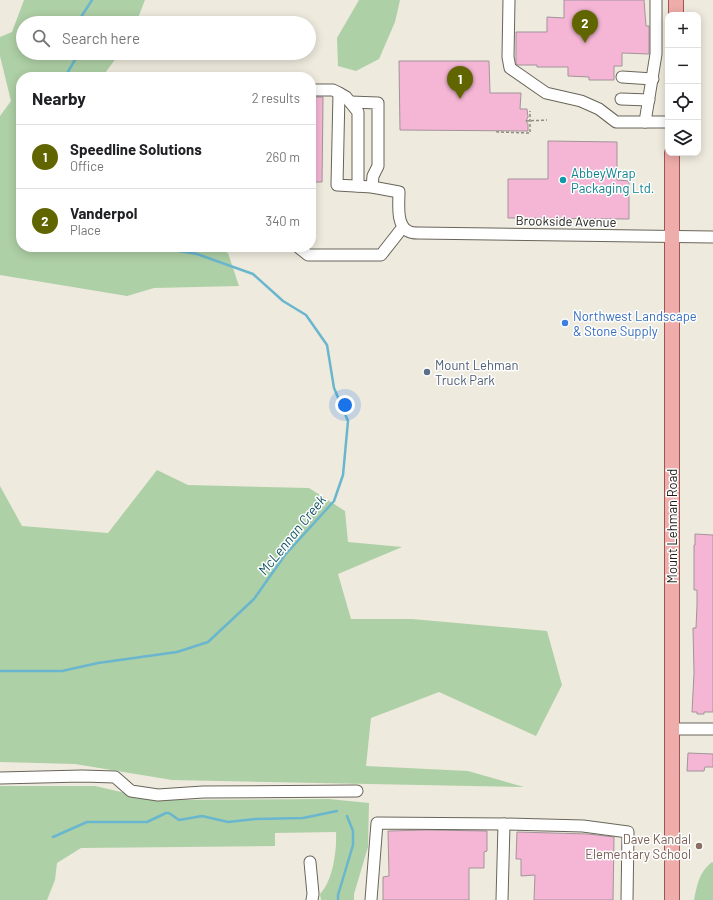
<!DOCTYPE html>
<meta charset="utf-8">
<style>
:root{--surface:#fff;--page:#f6f6f6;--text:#202124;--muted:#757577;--line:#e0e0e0;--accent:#606500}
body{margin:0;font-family:Barlow,sans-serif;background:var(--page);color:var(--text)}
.controls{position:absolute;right:12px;top:12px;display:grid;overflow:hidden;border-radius:8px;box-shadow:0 2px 10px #0003}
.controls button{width:36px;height:36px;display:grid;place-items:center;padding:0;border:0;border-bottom:1px solid var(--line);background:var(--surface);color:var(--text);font:20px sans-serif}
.you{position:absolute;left:345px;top:405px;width:14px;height:14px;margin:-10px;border:3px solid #fff;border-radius:50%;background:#1a73e8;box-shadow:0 0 0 6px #1a73e833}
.badge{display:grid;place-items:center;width:26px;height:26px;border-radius:50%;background:var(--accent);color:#fff;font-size:13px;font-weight:700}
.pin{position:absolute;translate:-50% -33px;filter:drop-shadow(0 1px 2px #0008)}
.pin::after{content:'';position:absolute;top:21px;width:14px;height:12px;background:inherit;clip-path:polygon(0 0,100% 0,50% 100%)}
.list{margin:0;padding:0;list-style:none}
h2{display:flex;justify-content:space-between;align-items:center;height:52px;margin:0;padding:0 16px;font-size:17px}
h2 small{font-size:13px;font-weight:400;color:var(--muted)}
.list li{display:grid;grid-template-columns:26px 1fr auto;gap:12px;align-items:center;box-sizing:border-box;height:64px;padding:0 16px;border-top:1px solid var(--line)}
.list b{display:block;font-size:15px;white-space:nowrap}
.list p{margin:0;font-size:13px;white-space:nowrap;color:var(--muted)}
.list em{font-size:13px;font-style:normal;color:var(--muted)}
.icon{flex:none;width:22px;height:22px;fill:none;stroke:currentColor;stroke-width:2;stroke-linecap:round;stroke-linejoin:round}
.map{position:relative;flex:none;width:713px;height:900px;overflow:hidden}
.search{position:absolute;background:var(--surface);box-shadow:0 2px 10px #0003;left:16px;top:16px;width:300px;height:44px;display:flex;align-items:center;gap:10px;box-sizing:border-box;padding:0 14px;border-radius:22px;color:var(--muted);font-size:15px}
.panel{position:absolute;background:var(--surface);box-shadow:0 2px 10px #0003;left:16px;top:72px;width:300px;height:180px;border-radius:16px}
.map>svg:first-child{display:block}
.green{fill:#aed0a6}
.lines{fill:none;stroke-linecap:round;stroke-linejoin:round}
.stream{stroke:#6ab6ce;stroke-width:2.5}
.building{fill:#f5b6d5;stroke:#a2949a}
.minor-casing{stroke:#69655a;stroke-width:13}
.major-casing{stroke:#9e5652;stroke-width:16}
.path{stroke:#8e8b82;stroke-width:1.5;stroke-dasharray:3 2;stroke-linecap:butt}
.minor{stroke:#fff;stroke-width:11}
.major{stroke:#eeacaa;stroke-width:14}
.culture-dot{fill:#0f9aa8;stroke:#fff;stroke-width:1.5}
.shop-dot{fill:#3f7fe0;stroke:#fff;stroke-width:1.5}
.service-dot{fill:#5c6f8a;stroke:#fff;stroke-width:1.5}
.education-dot{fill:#8d6e63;stroke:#fff;stroke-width:1.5}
.labels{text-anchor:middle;stroke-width:3;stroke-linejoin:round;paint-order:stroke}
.culture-label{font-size:13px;fill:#0d838f;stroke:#fff;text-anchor:start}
.street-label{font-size:13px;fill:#1f1d19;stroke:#fff}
.shop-label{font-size:13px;fill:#366cbe;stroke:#fff;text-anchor:start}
.service-label{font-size:13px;fill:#4e5e75;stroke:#fff;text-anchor:start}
.education-label{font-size:13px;fill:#785e54;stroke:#fff;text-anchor:end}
.water-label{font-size:14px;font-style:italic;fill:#145565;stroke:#fff}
</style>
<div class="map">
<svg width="713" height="900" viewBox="0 0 713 900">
<rect width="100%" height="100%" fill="#eeeadd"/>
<g class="green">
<path d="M24 0H145L136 23H23V53H120L102 77H21V247H212L228 253 239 286 154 288 127 296 0 275V116L11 101 0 56V37L12 32Z"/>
<path d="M359 0H400L395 22 379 59 356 71 338 66 337 38Z"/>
<path d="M157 470 188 485 309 488 345 511 348 542 402 547 338 574 351 619H412L547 631 562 685 536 736 439 692 371 718 366 766 468 771 524 787 172 780 75 764 0 762V486L22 526 108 533Z"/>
<path d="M0 786H95L156 800 329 799 369 803 368 847 354 894V900H321L320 894C333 881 337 850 336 832L275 833V846L81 848 57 863 55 880 47 900H0Z"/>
<path d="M712 862 713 863V900H694C697 885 699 872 712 862Z"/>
</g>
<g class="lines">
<g class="stream">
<path d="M80 23 81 17 92 0"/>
<path d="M65 77 76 58 77 53"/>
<path d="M0 671H62L98 663 177 652 208 642 254 599 285 555 334 501 343 475 348 421 334 388 327 345 306 315 283 301 253 274 197 254 155 247"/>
<path d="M53 837 87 822H147L166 813H169L179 820 202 816 228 822 255 819 303 818 337 811"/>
<path d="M338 900V895L353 845V831L347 816"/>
</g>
</g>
<g class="building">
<path d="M564 0H644L646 26H649V54L622 53V66H614V80H589V77L568 76V67H537V65H518L516 64V32H547V17L564 18Z"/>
<path d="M399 61H489L490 93H521L520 109H527L528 117 526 121 528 124V131L400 130Z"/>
<path d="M311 97H323L322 182H311Z"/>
<path d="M548 141 617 142V180L629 181V219L508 218V179H548Z"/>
<path d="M695 534 713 535V712H704V714H697V712H692L694 673 693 628H696L697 605V590H694V545H695Z"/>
<path d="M688 753 713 754V767H705L704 771H687Z"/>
<path d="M427 830 487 831V851L484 852V868H469V900H383V877L389 876 388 831Z"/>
<path d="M517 832 588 834 614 837 613 900H534L535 875 521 876V859H516Z"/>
</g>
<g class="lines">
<g class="minor-casing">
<g id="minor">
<path d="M509 0 508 57 510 68 546 93 581 101 599 109 616 122H668"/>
<path d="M622 77 653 79"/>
<path d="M311 90H333L339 93 346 97 358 112V186"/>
<path d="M339 93 337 185 372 187 399 192C399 203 396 225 408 231 411 233 415 233 418 233L713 237"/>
<path d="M621 99 649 100"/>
<path d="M350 102 378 103V166L373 176 372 187"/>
<path d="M645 122 656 54V0"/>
<path d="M298 247 308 255H381L403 227"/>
<path d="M672 729H713"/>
<path d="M0 778 82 776 115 777 131 791 158 795 203 792 357 791"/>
<path d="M310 862 313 894 312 900"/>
<path d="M371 900 377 823 504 824 583 826 628 832 627 900"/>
<path d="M502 900 504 824"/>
</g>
</g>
<g class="major-casing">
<g id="major">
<path d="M676 15V0"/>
<path d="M672 900V153"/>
</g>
</g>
<g class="path">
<path d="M526 121 547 120"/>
<path d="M497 131V132L530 133V111"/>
</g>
<use href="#minor" class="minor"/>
<use href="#major" class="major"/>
</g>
<circle class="culture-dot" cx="563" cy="180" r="4"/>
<circle class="shop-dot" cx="565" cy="323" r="4"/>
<circle class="service-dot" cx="427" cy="372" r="4"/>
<circle class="education-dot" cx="699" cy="846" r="4"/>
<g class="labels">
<g class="culture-label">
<text x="571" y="178">AbbeyWrap<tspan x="571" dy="15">Packaging Ltd.</tspan></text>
</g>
<g class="street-label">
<text transform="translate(566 221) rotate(1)" y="5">Brookside Avenue</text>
<text transform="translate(672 526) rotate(-90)" y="5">Mount Lehman Road</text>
</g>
<g class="shop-label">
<text x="573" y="321">Northwest Landscape<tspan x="573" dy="15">&amp; Stone Supply</tspan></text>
</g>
<g class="service-label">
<text x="435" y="370">Mount Lehman<tspan x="435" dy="15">Truck Park</tspan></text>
</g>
<g class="education-label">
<text x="691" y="844">Dave Kandal<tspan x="691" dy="15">Elementary School</tspan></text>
</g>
<g class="water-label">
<text transform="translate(292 535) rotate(-51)" y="5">McLennan Creek</text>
</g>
</g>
</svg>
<div class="controls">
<button>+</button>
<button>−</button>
<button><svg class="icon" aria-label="locate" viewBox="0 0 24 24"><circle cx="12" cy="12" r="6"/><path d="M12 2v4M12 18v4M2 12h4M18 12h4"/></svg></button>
<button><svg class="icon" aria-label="layers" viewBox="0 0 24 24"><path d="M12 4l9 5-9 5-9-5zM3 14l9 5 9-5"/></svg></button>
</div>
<div class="you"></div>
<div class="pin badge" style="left:460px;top:99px">1</div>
<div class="pin badge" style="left:585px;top:43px">2</div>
<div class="search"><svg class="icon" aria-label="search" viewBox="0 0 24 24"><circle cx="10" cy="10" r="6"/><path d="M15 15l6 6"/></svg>Search here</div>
<section class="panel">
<h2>Nearby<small>2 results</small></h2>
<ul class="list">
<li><span class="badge">1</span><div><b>Speedline Solutions</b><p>Office</p></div><em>260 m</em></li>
<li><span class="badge">2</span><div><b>Vanderpol</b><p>Place</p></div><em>340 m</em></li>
</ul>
</section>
</div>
